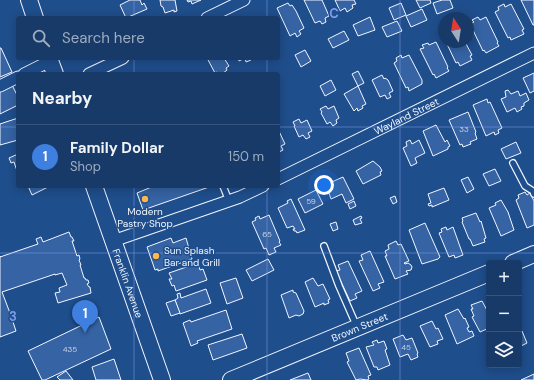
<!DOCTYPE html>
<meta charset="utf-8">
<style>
:root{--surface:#173a69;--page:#244571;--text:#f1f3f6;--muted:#9eadc0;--line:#36547d;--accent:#ea580c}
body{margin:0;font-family:"DM Sans",sans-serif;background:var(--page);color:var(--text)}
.controls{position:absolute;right:12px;bottom:12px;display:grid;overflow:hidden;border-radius:4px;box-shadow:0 2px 10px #0003}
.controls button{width:36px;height:36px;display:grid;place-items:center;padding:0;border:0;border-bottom:1px solid var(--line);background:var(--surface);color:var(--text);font:20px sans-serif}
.compass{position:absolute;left:438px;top:12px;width:36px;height:36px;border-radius:50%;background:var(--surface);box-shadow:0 2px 10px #0003;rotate:348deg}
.you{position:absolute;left:324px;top:185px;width:14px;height:14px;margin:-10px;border:3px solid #fff;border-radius:50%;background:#1a73e8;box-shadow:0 0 0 6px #1a73e833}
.badge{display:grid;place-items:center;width:26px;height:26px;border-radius:50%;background:var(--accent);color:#fff;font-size:13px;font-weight:700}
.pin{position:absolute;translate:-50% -33px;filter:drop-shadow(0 1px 2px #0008)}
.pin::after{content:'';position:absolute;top:21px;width:14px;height:12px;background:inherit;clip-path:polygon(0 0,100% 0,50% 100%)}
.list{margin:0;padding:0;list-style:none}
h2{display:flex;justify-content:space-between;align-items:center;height:52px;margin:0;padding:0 16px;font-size:17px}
h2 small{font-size:13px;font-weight:400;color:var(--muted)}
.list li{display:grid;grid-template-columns:26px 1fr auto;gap:12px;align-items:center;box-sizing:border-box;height:64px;padding:0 16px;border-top:1px solid var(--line)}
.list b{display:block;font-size:15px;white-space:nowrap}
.list p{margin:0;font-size:13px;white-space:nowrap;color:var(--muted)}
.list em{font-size:13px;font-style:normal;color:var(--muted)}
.icon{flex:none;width:22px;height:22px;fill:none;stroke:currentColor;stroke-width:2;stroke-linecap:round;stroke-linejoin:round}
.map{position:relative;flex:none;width:534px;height:380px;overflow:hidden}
.search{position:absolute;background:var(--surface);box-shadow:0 2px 10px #0003;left:16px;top:16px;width:264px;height:44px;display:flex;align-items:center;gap:10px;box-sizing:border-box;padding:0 14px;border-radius:4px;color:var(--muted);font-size:15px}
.panel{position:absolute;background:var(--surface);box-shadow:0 2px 10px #0003;left:16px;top:72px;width:264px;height:116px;border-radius:4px}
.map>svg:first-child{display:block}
.building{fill:#3563a3;stroke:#f2f6ff}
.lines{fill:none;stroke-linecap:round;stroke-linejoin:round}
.service-casing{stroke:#f2f6ff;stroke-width:8}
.minor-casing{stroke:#f2f6ff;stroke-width:13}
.secondary-casing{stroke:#f2f6ff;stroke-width:18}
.service{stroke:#1f4e8c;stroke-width:5.5}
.minor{stroke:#1f4e8c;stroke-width:11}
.secondary{stroke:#1f4e8c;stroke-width:16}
.grid{fill:none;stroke:#7d9aea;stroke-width:1;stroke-opacity:0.55}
.poi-dot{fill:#ffb74d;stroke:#1f4e8c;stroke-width:1.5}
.labels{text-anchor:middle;stroke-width:3;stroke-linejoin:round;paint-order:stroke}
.number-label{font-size:8px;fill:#c3d1e8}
.street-label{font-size:10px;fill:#f2f6ff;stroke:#1f4e8c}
.poi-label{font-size:10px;fill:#f2f6ff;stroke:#1f4e8c}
.grid-label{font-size:13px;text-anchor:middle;font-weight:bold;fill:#7d9aea;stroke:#1f4e8c;stroke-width:3;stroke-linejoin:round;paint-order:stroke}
</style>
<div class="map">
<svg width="534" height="380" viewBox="0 0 534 380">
<rect width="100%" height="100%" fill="#1f4e8c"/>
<g class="building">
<path d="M130 0H140L142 5 144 3 147 9 126 18 120 5Z"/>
<path d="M160 0H175L177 11 174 12V10L165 13 163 7 161 6Z"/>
<path d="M187 0H201L192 4 191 1 188 2Z"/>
<path d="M304 0H322L329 16 325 18 326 22 322 24 320 21 315 23Z"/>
<path d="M335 0H354L356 4 352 5 353 8 347 12 345 8 340 11Z"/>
<path d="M416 0H430L431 3 420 8Z"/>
<path d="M442 0H450L453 8 437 14 433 3Z"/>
<path d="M521 0H534V25H533Z"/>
<path d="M288 3 290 6 292 5 296 11 304 28 299 31 301 34 297 37 295 33 290 36 277 8Z"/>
<path d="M401 3 406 15 394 20 389 8Z"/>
<path d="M504 4 505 7 511 4 524 29 522 30 524 34 511 40 510 37 508 38 495 12 499 10 498 7Z"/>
<path d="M422 9 427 20 411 27 406 16Z"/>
<path d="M370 17 375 30 358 36 353 25Z"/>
<path d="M478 17 480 20 486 17 498 42 497 43 499 46 486 53 484 50 483 51 470 24 474 22 472 20Z"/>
<path d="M397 21 402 31 387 37 382 27Z"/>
<path d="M344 31 349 40 333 48 328 39Z"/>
<path d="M436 42 448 67 447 68 449 71 436 78 434 74 433 75 420 49 424 48 422 45 428 43 429 45Z"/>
<path d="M446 42H465L472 55 470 56 472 60 460 66 458 62 456 63Z"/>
<path d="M0 48H1L12 72 0 77Z"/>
<path d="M305 50 311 61 301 67 295 55Z"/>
<path d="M401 55 402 58 409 55 422 80V84L409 91 408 87 406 88 394 63 397 61 396 58Z"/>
<path d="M207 58H224L229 66 226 68 227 70 222 74H218L217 72 215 73Z"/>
<path d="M238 58H250L251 60 246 62 245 58 239 61Z"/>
<path d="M358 71 364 83 358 86 352 74Z"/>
<path d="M534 73V91L530 93 523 78Z"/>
<path d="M382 75 384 79 385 78 388 80 393 91 389 93 391 97 387 99 385 95 380 97 372 80Z"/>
<path d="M331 80 336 90 325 96 320 86Z"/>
<path d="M12 85 18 97V105L0 114V90Z"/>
<path d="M358 86 366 104 362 106 363 108 358 111 357 108 354 111 344 94Z"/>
<path d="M508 90 511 94 518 91 520 96 526 93 529 100 524 103V106L521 107 522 109 517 112 515 108 507 112 501 99 506 97 505 91Z"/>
<path d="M487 99 488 103 490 102 502 128 498 130 499 133 495 135 494 132 486 136 473 105Z"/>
<path d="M326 106 328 109 334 106 339 118 336 120 337 123 333 126 330 122 327 124 321 113 322 112 320 109Z"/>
<path d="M468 112 476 132 475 133 477 139 470 142 471 144 463 147 462 144 460 145 449 120Z"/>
<path d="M18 118V140L0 145V124Z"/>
<path d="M299 119 301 123 307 120 312 131 308 133 310 137 306 139 303 135 299 137 294 126H295L293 122Z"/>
<path d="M436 125 445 142 447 140 450 146 448 147V149L433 156 423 131Z"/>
<path d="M278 129 285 144 281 146 283 150 279 152Z"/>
<path d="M410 140 412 144 419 140 425 153 415 158 417 163 411 166 403 148 407 146 406 142Z"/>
<path d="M516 142 521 153 506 159 501 149Z"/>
<path d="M18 154V170L17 171 14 162 11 163 9 158Z"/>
<path d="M373 161 380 167 382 171 380 172 381 175 363 184 356 171Z"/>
<path d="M495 169 501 181 489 186 483 174Z"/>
<path d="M343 177 354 199 346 203 342 194 331 199 329 193 327 194 325 190 327 189 325 185Z"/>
<path d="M468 177 474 189 467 193 461 180Z"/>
<path d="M28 186H50L32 195Z"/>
<path d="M154 186H212L143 210 137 193Z"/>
<path d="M444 188 449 200 432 207V205L429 206 428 204 431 203 428 194Z"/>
<path d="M316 190 323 204 305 213 298 199Z"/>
<path d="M525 192 527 195 530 193 534 201V225L527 228 516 200 519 198 518 195Z"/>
<path d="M395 196 397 202 393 204 390 198Z"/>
<path d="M291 199 305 230 297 233 296 231H294L293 229H295L293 226 287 228 278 208 288 203 287 201Z"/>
<path d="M501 200 508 212 514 230 501 236 489 208 496 205 495 203Z"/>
<path d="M354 201 356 206 350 209 348 204Z"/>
<path d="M476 213 480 222 481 221 486 238 484 239 485 242 473 246 470 239H469L462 222 463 221 462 218Z"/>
<path d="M269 215 280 241 279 242 281 245 274 248 276 252 269 255 266 248 264 249 252 222 256 220 255 218 259 216 260 219Z"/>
<path d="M361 216 362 218 360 219 362 223 355 225 353 220Z"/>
<path d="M336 222 338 229 333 231 330 224Z"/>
<path d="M425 223 440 257 438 259 422 264 409 230Z"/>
<path d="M446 227 447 230 453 227 463 255 455 258 454 255 449 257 439 233 442 232 441 229Z"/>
<path d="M69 232 71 237H72L74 241H72L77 256 79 255 80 259 79 260 81 265H80L84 278H85L86 280H88L89 283 87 284 89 287H90L91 293 58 303 55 293 60 292 59 288 67 285 62 273 55 275V274L2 292 10 313 14 312 16 317 12 319 16 331 0 337V256V257L38 244 36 239 41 237 43 242Z"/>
<path d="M171 238 173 243 186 238 192 259 158 271V269L155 270 147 247Z"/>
<path d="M396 241 398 245 401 244 409 261 404 263 405 264 408 263 411 265 412 267 411 270 406 271 408 274 395 279 385 256H387L385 251 389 249 388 245Z"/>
<path d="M370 251 384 282 378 284 380 288 373 291 359 261 363 260 361 255Z"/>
<path d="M268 259 274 270 252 281 246 270Z"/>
<path d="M348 261 362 291 355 294 357 298 350 301 336 271 340 270 338 265Z"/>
<path d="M198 263 200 270 203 269 207 280 176 291 174 285 172 286 169 279H172L169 273Z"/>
<path d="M236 278 243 298 227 304 220 283Z"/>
<path d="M313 278 318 286 323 284 330 299 328 300 329 303 324 305V303L315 307 305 282Z"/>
<path d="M206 289 211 303 180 314 175 300 178 298 177 294 180 293 181 298Z"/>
<path d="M293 290V292L296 293 304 311 303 314 299 316 296 315 289 318 281 295Z"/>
<path d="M175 300 180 313 171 316 166 303Z"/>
<path d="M482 301 489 314V321H487L489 324V328L480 332 472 317 474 316 471 309H473L471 305Z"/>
<path d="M458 309 464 319 465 318 469 327 467 328 469 332 472 331 474 336 457 344 445 315Z"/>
<path d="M226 310 232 329 197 341 198 343 191 346 183 323 190 320 191 322Z"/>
<path d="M99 317 111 349 45 380H42L28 351Z"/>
<path d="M432 321 436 329 438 328 443 339 437 341 438 344 430 347 420 326Z"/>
<path d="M522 331 527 343 519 347V333Z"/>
<path d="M242 334 247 348 213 360 208 345Z"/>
<path d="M403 335 406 340 412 338 418 353 417 354 418 357 411 360 408 354 400 357 393 339Z"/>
<path d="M377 340 378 343 384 341 387 349 385 350 390 365 378 370 377 367H374L366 347 374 345 372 342Z"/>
<path d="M359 348 371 375 368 376 369 379 367 380 360 379 356 380 347 362 349 361 346 353Z"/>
<path d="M114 359 121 380H96L92 367Z"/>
<path d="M66 371 73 380H60L57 377Z"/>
<path d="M308 373 311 380H290Z"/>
<path d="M534 374V380H521Z"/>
</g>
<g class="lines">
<g class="service-casing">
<g id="service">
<path d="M513 163 525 186 533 191 534 194"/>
<path d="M223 186 229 201"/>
<path d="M324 246 339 286 357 327"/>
</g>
</g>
<g class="minor-casing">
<g id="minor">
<path d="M207 18 244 0"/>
<path d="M24 74 50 61"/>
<path d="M89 74 123 58"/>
<path d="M0 86 18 77"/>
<path id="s1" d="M278 179 534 53"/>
<path d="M113 241 240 197 263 186"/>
</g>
</g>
<g class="secondary-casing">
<g id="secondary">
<path d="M29 0 35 18"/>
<path d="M49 58 55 74"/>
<path id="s2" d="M94 186 162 380"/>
<path d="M513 263 534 254"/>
<path id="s3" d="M231 380 489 273"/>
</g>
</g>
<use href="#service" class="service"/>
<use href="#minor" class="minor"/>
<use href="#secondary" class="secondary"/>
</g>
<path class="grid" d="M134 0V18M267 0V18M400 0V380M134 58V74M267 58V74M0 127H18M278 127H534M134 186V380M267 186V380M0 253H534"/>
<g class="poi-dot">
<circle cx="145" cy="199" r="4"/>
<circle cx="156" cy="256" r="4"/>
</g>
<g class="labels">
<g class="number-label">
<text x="464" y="132">33</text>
<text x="311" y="204">59</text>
<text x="267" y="237">65</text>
<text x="406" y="350">45</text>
<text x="70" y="352">435</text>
</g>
<g class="street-label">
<text dy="4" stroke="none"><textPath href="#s1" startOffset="143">Wayland Street</textPath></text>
<text dy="4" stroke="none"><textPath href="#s2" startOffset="103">Franklin Avenue</textPath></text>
<text dy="4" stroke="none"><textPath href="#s3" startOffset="139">Brown Street</textPath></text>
</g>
<g class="poi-label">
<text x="145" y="215">Modern<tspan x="145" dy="12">Pastry Shop</tspan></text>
<text x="164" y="254" text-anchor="start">Sun Splash<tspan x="164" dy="12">Bar and Grill</tspan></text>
</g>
</g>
<g class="grid-label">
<text x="334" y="18">C</text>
<text x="13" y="321">3</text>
</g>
</svg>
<div class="controls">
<button>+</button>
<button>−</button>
<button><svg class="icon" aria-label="layers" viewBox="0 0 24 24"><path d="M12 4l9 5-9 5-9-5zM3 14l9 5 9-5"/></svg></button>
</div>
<svg class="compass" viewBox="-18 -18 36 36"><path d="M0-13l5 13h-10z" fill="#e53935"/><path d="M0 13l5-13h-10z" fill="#9eadc0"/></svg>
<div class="you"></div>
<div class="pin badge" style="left:85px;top:333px;background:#3f7fe0">1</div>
<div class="search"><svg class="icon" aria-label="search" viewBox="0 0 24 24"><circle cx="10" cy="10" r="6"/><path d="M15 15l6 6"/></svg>Search here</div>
<section class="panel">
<h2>Nearby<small></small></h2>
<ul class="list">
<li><span class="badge" style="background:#3f7fe0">1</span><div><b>Family Dollar</b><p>Shop</p></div><em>150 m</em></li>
</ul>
</section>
</div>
